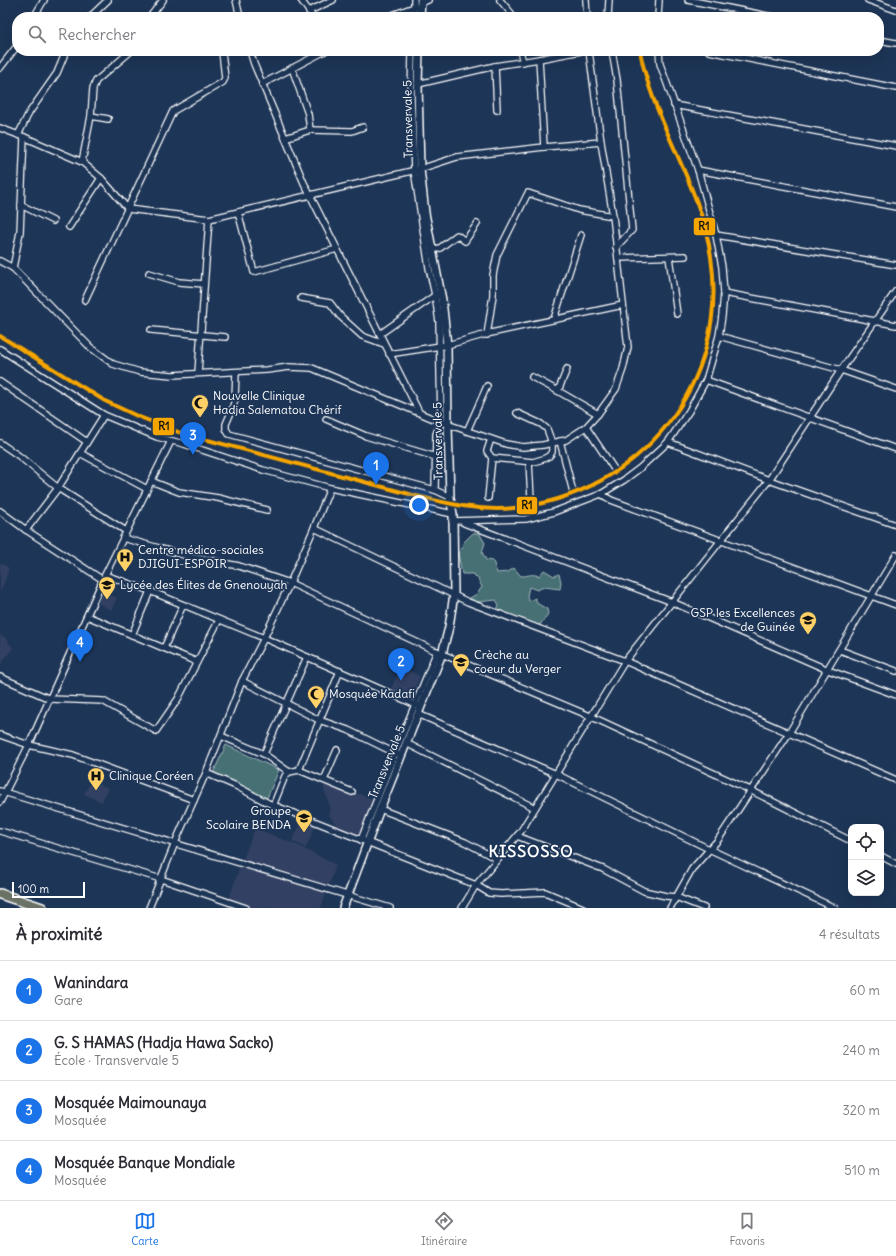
<!DOCTYPE html>
<html lang="fr">
<meta charset="utf-8">
<style>
:root{--surface:#fff;--page:#f2f2f3;--text:#2b2b33;--muted:#7c7c81;--line:#e1e1e2;--accent:#1a73e8}
body{margin:0;font-family:Delius,sans-serif;background:var(--page);color:var(--text)}
.controls{position:absolute;right:12px;bottom:12px;display:grid;overflow:hidden;border-radius:8px;box-shadow:0 4px 16px #0002}
.controls button{width:36px;height:36px;display:grid;place-items:center;padding:0;border:0;border-bottom:1px solid var(--line);background:var(--surface);color:var(--text);font:20px sans-serif}
.scale{position:absolute;left:12px;bottom:10px;width:73px;box-sizing:border-box;padding-left:4px;border:2px solid #fff;border-top:0;font-size:11px;line-height:14px;white-space:nowrap;color:#fff;-webkit-text-stroke:3px #1d3557;paint-order:stroke}
.you{position:absolute;left:419px;top:505px;width:14px;height:14px;margin:-10px;border:3px solid #fff;border-radius:50%;background:#1a73e8;box-shadow:0 0 0 6px #1a73e833}
.badge{display:grid;place-items:center;width:26px;height:26px;border-radius:50%;background:var(--accent);color:#fff;font-size:13px;font-weight:700}
.pin{position:absolute;translate:-50% -33px;filter:drop-shadow(0 1px 2px #0008)}
.pin::after{content:'';position:absolute;top:21px;width:14px;height:12px;background:inherit;clip-path:polygon(0 0,100% 0,50% 100%)}
.list{margin:0;padding:0;list-style:none}
h2{display:flex;justify-content:space-between;align-items:center;height:52px;margin:0;padding:0 16px;font-size:17px}
h2 small{font-size:13px;font-weight:400;color:var(--muted)}
.list li{display:grid;grid-template-columns:26px 1fr auto;gap:12px;align-items:center;box-sizing:border-box;height:60px;padding:0 16px;border-top:1px solid var(--line)}
.list b{display:block;font-size:15px;white-space:nowrap}
.list p{margin:0;font-size:13px;white-space:nowrap;color:var(--muted)}
.list em{font-size:13px;font-style:normal;color:var(--muted)}
.icon{flex:none;width:22px;height:22px;fill:none;stroke:currentColor;stroke-width:2;stroke-linecap:round;stroke-linejoin:round}
.map{position:relative;flex:none;width:896px;height:908px;overflow:hidden}
.search{position:absolute;background:var(--surface);box-shadow:0 4px 16px #0002;left:12px;right:12px;top:12px;height:44px;display:flex;align-items:center;gap:10px;box-sizing:border-box;padding:0 14px;border-radius:16px;color:var(--muted);font-size:15px}
.sheet{height:292px;background:var(--surface)}
nav{display:flex;justify-content:space-around;align-items:center;box-sizing:border-box;height:56px;border-top:1px solid var(--line);background:var(--surface);font-size:11px;color:var(--muted)}
nav a{display:grid;justify-items:center;gap:2px}
nav .on{color:var(--accent)}
.map>svg:first-child{display:block}
.built{fill:#304163}
.green{fill:#477075;stroke:#a3b8ba}
.lines{fill:none;stroke-linecap:round;stroke-linejoin:round}
.minor-casing{stroke:#fff;stroke-width:8}
.secondary-casing{stroke:#fff;stroke-width:10}
.trunk-casing{stroke:#fff;stroke-width:12}
.minor{stroke:#1d3557;stroke-width:5.5}
.secondary{stroke:#1d3557;stroke-width:7}
.trunk{stroke:#6b7165;stroke-width:9}
.rail-1-casing{stroke:#1d3557;stroke-width:7}
.rail-1{stroke:#f7a600;stroke-width:4}
.labels{text-anchor:middle;stroke-width:3.5;stroke-linejoin:round;paint-order:stroke}
.street-label{font-size:12px;fill:#fff;stroke:#1d3557}
.poi-label{font-size:12px;fill:#fff;stroke:#1d3557;text-anchor:start}
.district-label{font-size:16px;font-weight:bold;letter-spacing:1px;fill:#fff;stroke:#1d3557}
.line-badge{stroke:#1d3557;stroke-width:1.5}
.pale-badge-label{font-size:11px;text-anchor:middle;font-weight:bold;fill:#111}
</style>
<div class="map">
<svg width="896" height="908" viewBox="0 0 896 908">
<rect width="100%" height="100%" fill="#1d3557"/>
<filter id="ink" filterUnits="userSpaceOnUse"><feTurbulence type="fractalNoise" baseFrequency=".025" numOctaves="2"/><feDisplacementMap in="SourceGraphic" scale="8" xChannelSelector="R" yChannelSelector="G"/><feConvolveMatrix kernelMatrix="1 2 1 2 8 2 1 2 1" color-interpolation-filters="sRGB"/></filter>
<g filter="url(#ink)">
<g class="built">
<path d="M0 563 8 567V572L0 593Z"/>
<path d="M103 592 117 598 111 610 98 603Z"/>
<path d="M0 635 6 638 13 648 0 665Z"/>
<path d="M401 667 420 676 410 699 401 696 403 691 401 696 390 691Z"/>
<path d="M91 781 108 788 102 802 84 794Z"/>
<path d="M324 782 371 798V811L362 834 353 835 341 830 334 822 329 815 330 806 324 790Z"/>
<path d="M303 819 316 824 306 848 292 841Z"/>
<path d="M255 828 299 846 336 865 321 908H226L238 872Z"/>
</g>
<g class="green">
<path d="M473 533H479L485 543 482 552 486 560 493 561 497 573 508 572 514 568 521 576C530 576 530 573 539 576L544 570 554 576 559 574 561 582 560 589 544 587 537 590 529 587 527 596 529 601 535 598 538 604 547 609 548 614 540 625 525 626 520 618 515 617H503L497 610 499 605 496 600 478 602 472 606 468 599 477 594 482 587 478 579 473 574H462L458 553 463 547 462 544Z"/>
<path d="M226 745 279 770 267 798 213 773Z"/>
</g>
<g class="lines">
<g class="minor-casing">
<g id="minor">
<path d="M236 0 240 17"/>
<path d="M301 0 313 17"/>
<path d="M500 0 511 13 512 17"/>
<path d="M586 0 587 17"/>
<path d="M688 0 773 17"/>
<path d="M868 0 896 10"/>
<path d="M421 3 428 0"/>
<path d="M309 11 333 0"/>
<path d="M34 17 44 0"/>
<path d="M90 17 108 0"/>
<path d="M150 17 163 0"/>
<path d="M387 17 414 7H421"/>
<path d="M414 17V0"/>
<path d="M608 17 609 0"/>
<path d="M658 17 659 0"/>
<path d="M879 40 896 43"/>
<path d="M250 51 254 64 304 183 419 412"/>
<path d="M412 51 411 97 414 170 429 268 435 295 439 322 441 422 436 434 435 490"/>
<path d="M520 51 523 62"/>
<path d="M612 51 617 80 632 230 616 247"/>
<path d="M709 51 896 88"/>
<path d="M539 59 544 147"/>
<path d="M495 66 497 110"/>
<path d="M0 68 17 46"/>
<path d="M262 84 325 51"/>
<path d="M418 84 495 66 539 59 581 51"/>
<path d="M674 105 896 146"/>
<path d="M91 116 108 119"/>
<path d="M0 128 24 137 82 162 101 178 128 209 209 219 420 169 457 157 544 147 601 142"/>
<path d="M310 130 352 131 363 127"/>
<path d="M18 135 29 113 57 73 66 51"/>
<path d="M285 138 310 130 308 114 292 68"/>
<path d="M82 162 91 116 93 88 96 81 131 51"/>
<path d="M698 170 896 207"/>
<path d="M21 205 53 221"/>
<path d="M238 212 254 272 337 249"/>
<path d="M69 227 101 178"/>
<path d="M716 235 896 265"/>
<path d="M432 250 440 248 457 235 465 241 477 224"/>
<path d="M669 257 677 314"/>
<path d="M618 258 685 256"/>
<path d="M0 261 13 268 90 347 113 364 140 372 172 375 267 370 289 367 312 368 441 422 506 444 523 447 543 445 566 440 586 427 598 414 616 389 623 369 628 347 613 216 601 142 589 51"/>
<path d="M13 268 20 232 24 137"/>
<path d="M149 273 179 282 204 284"/>
<path d="M724 293 896 325"/>
<path d="M301 298 330 303 340 316 362 336 384 344"/>
<path d="M85 300 173 111 223 82 225 78 222 52"/>
<path d="M554 319 581 235"/>
<path d="M151 330 225 337"/>
<path d="M380 334 437 294"/>
<path d="M487 335 493 295V275L497 255 528 193 579 210 613 216"/>
<path d="M719 336 841 370 896 389"/>
<path d="M0 349 104 415 157 437 184 444 263 470 330 488 453 514"/>
<path d="M389 354 447 345 491 333 623 305"/>
<path d="M567 369 558 391 598 414"/>
<path d="M236 372 235 399 232 410 226 424V429L229 434 435 490 450 497"/>
<path d="M198 373 209 219"/>
<path d="M532 377 558 391"/>
<path d="M706 380 896 449"/>
<path d="M0 382 87 442"/>
<path d="M326 419 366 436 436 457"/>
<path d="M586 427 614 469"/>
<path d="M467 431 487 386"/>
<path d="M491 439 487 451 492 458 533 462 543 459 549 456 552 452V443L547 429 541 424 517 413"/>
<path d="M560 441 573 492"/>
<path d="M668 442 769 480 896 525"/>
<path d="M0 443 19 456 58 488 126 531"/>
<path d="M80 453 147 489"/>
<path d="M529 462 531 499"/>
<path d="M151 481 179 492 218 498 267 510"/>
<path d="M601 494 611 500 896 605"/>
<path d="M488 498 492 458"/>
<path d="M0 511 26 530 103 580"/>
<path d="M452 521 526 519 554 512 601 494 624 480 640 468 668 442 689 411 706 380 719 336 722 316 724 293 722 267 716 235 698 170 660 64 659 51"/>
<path d="M464 523 672 602 828 670 896 695"/>
<path d="M314 528 468 602 625 661 896 780"/>
<path d="M26 530 58 488 104 415"/>
<path d="M123 538 191 557 239 566 290 583 442 654 590 716 750 790 851 841"/>
<path d="M105 575 150 591 264 638 421 707"/>
<path d="M87 616 197 662 219 620"/>
<path d="M132 635 150 591"/>
<path d="M164 648 183 605"/>
<path d="M840 650 896 671"/>
<path d="M0 677 50 699 103 701 156 731 178 699 197 662"/>
<path d="M242 681 319 720 348 730 397 754"/>
<path d="M418 714 556 774 709 849 835 908"/>
<path d="M0 735 29 745 73 755 194 800"/>
<path d="M221 736 264 754 289 772"/>
<path d="M406 743 535 808"/>
<path d="M264 754 307 657"/>
<path d="M299 770 352 792"/>
<path d="M206 773 236 786 268 803 476 885 489 893 501 894 545 892 583 908"/>
<path d="M324 780 337 750"/>
<path d="M0 791 390 908"/>
<path d="M0 802 29 745 105 575 171 441"/>
<path d="M273 806 285 776 289 772 299 770 340 671"/>
<path d="M380 809 465 842 497 859"/>
<path d="M0 831 161 879 246 908"/>
<path d="M517 836 603 869 644 891 666 896 676 897 704 908"/>
<path d="M361 840 395 753 437 651"/>
<path d="M881 856 896 864"/>
<path d="M149 908 175 843 206 773 242 681 264 638 290 583 314 528 330 488"/>
<path d="M462 908 476 885 521 831 625 661 769 480 841 370 896 291"/>
<path d="M670 908 692 869 718 840 789 733 896 555"/>
</g>
</g>
<g class="secondary-casing">
<g id="secondary">
<path d="M420 17 421 0"/>
<path d="M343 908 380 809 442 654 449 627 454 594 453 514 450 497 448 425 447 345 442 300 425 213 420 169 418 84 419 51"/>
</g>
</g>
<g class="trunk-casing">
<path id="trunk" d="M0 894 42 908"/>
</g>
<use href="#minor" class="minor"/>
<use href="#secondary" class="secondary"/>
<use href="#trunk" class="trunk"/>
<g class="rail-1-casing">
<path id="rail-1" d="M0 336 105 401 137 416 178 432 413 495C446 503 479 512 514 508 640 494 730 384 711 257 701 184 653 123 640 51"/>
</g>
<use href="#rail-1" class="rail-1"/>
</g>
</g>
<defs>
<g id="mosque-pin" transform="scale(0.9)"><path d="M0 17L-7.5 6A9.5 9.5 0 1 1 7.5 6Z" fill="#ffd166" stroke="#1d3557"/><path d="M3.5-4.9A6 6 0 1 0 3.5 4.9A5 5 0 1 1 3.5-4.9Z" fill="#111"/></g>
<g id="hospital-pin" transform="scale(0.9)"><path d="M0 17L-7.5 6A9.5 9.5 0 1 1 7.5 6Z" fill="#ffd166" stroke="#1d3557"/><path d="M-5-5h3v3.5h4V-5h3V5h-3V1.5h-4V5h-3Z" fill="#111"/></g>
<g id="school-pin" transform="scale(0.9)"><path d="M0 17L-7.5 6A9.5 9.5 0 1 1 7.5 6Z" fill="#ffd166" stroke="#1d3557"/><path d="M0-5L7-2L0 1L-7-2ZM-4 1L0 2.5L4 1V4Q0 6-4 4Z" fill="#111"/></g>
</defs>
<g fill-rule="evenodd">
<use href="#mosque-pin" x="200" y="403"/>
<use href="#hospital-pin" x="125" y="557"/>
<use href="#school-pin" x="107" y="585"/>
<use href="#school-pin" x="808" y="620"/>
<use href="#school-pin" x="461" y="662"/>
<use href="#mosque-pin" x="316" y="694"/>
<use href="#hospital-pin" x="96" y="776"/>
<use href="#school-pin" x="304" y="818"/>
</g>
<g class="labels">
<g class="street-label">
<text transform="translate(408 119) rotate(-91)" y="4">Transvervale 5</text>
<text transform="translate(438 441) rotate(-91)" y="4">Transvervale 5</text>
<text transform="translate(387 762) rotate(-68)" y="4">Transvervale 5</text>
</g>
<g class="poi-label">
<text x="213" y="400">Nouvelle Clinique<tspan x="213" dy="14">Hadja Salematou Chérif</tspan></text>
<text x="138" y="554">Centre médico-sociales<tspan x="138" dy="14">DJIGUI-ESPOIR</tspan></text>
<text x="120" y="589">Lycée des Élites de Gnenouyah</text>
<text x="795" y="617" text-anchor="end">GSP les Excellences<tspan x="795" dy="14">de Guinée</tspan></text>
<text x="474" y="659">Crèche au<tspan x="474" dy="14">coeur du Verger</tspan></text>
<text x="329" y="698">Mosquée Kadafi</text>
<text x="109" y="780">Clinique Coréen</text>
<text x="291" y="815" text-anchor="end">Groupe<tspan x="291" dy="14">Scolaire BENDA</tspan></text>
</g>
<g class="district-label">
<text x="531" y="857">KISSOSSO</text>
</g>
</g>
<g class="line-badge">
<rect x="693" y="217" width="23" height="19" rx="4" fill="#f7a600"/>
<rect x="152" y="417" width="23" height="19" rx="4" fill="#f7a600"/>
<rect x="516" y="496" width="22" height="19" rx="4" fill="#f7a600"/>
</g>
<g class="pale-badge-label">
<text x="704" y="230">R1</text>
<text x="164" y="430">R1</text>
<text x="527" y="509">R1</text>
</g>
</svg>
<div class="controls">
<button><svg class="icon" aria-label="locate" viewBox="0 0 24 24"><circle cx="12" cy="12" r="6"/><path d="M12 2v4M12 18v4M2 12h4M18 12h4"/></svg></button>
<button><svg class="icon" aria-label="layers" viewBox="0 0 24 24"><path d="M12 4l9 5-9 5-9-5zM3 14l9 5 9-5"/></svg></button>
</div>
<div class="scale">100 m</div>
<div class="you"></div>
<div class="pin badge" style="left:376px;top:485px">1</div>
<div class="pin badge" style="left:401px;top:681px">2</div>
<div class="pin badge" style="left:193px;top:455px">3</div>
<div class="pin badge" style="left:80px;top:662px">4</div>
<div class="search"><svg class="icon" aria-label="search" viewBox="0 0 24 24"><circle cx="10" cy="10" r="6"/><path d="M15 15l6 6"/></svg>Rechercher</div>
</div>
<section class="sheet">
<h2>À proximité<small>4 résultats</small></h2>
<ul class="list">
<li><span class="badge">1</span><div><b>Wanindara</b><p>Gare</p></div><em>60 m</em></li>
<li><span class="badge">2</span><div><b>G. S HAMAS (Hadja Hawa Sacko)</b><p>École · Transvervale 5</p></div><em>240 m</em></li>
<li><span class="badge">3</span><div><b>Mosquée Maimounaya</b><p>Mosquée</p></div><em>320 m</em></li>
<li><span class="badge">4</span><div><b>Mosquée Banque Mondiale</b><p>Mosquée</p></div><em>510 m</em></li>
</ul>
</section>
<nav>
<a class="on"><svg class="icon" aria-label="map" viewBox="0 0 24 24"><path d="M3 6l6-2 6 2 6-2v14l-6 2-6-2-6 2zM9 4v14M15 6v14"/></svg>Carte</a>
<a><svg class="icon" aria-label="directions" viewBox="0 0 24 24"><path d="M12 3l9 9-9 9-9-9zM9 14v-3h6M13 9l2 2-2 2"/></svg>Itinéraire</a>
<a><svg class="icon" aria-label="saved" viewBox="0 0 24 24"><path d="M7 4h10v16l-5-4-5 4z"/></svg>Favoris</a>
</nav>
